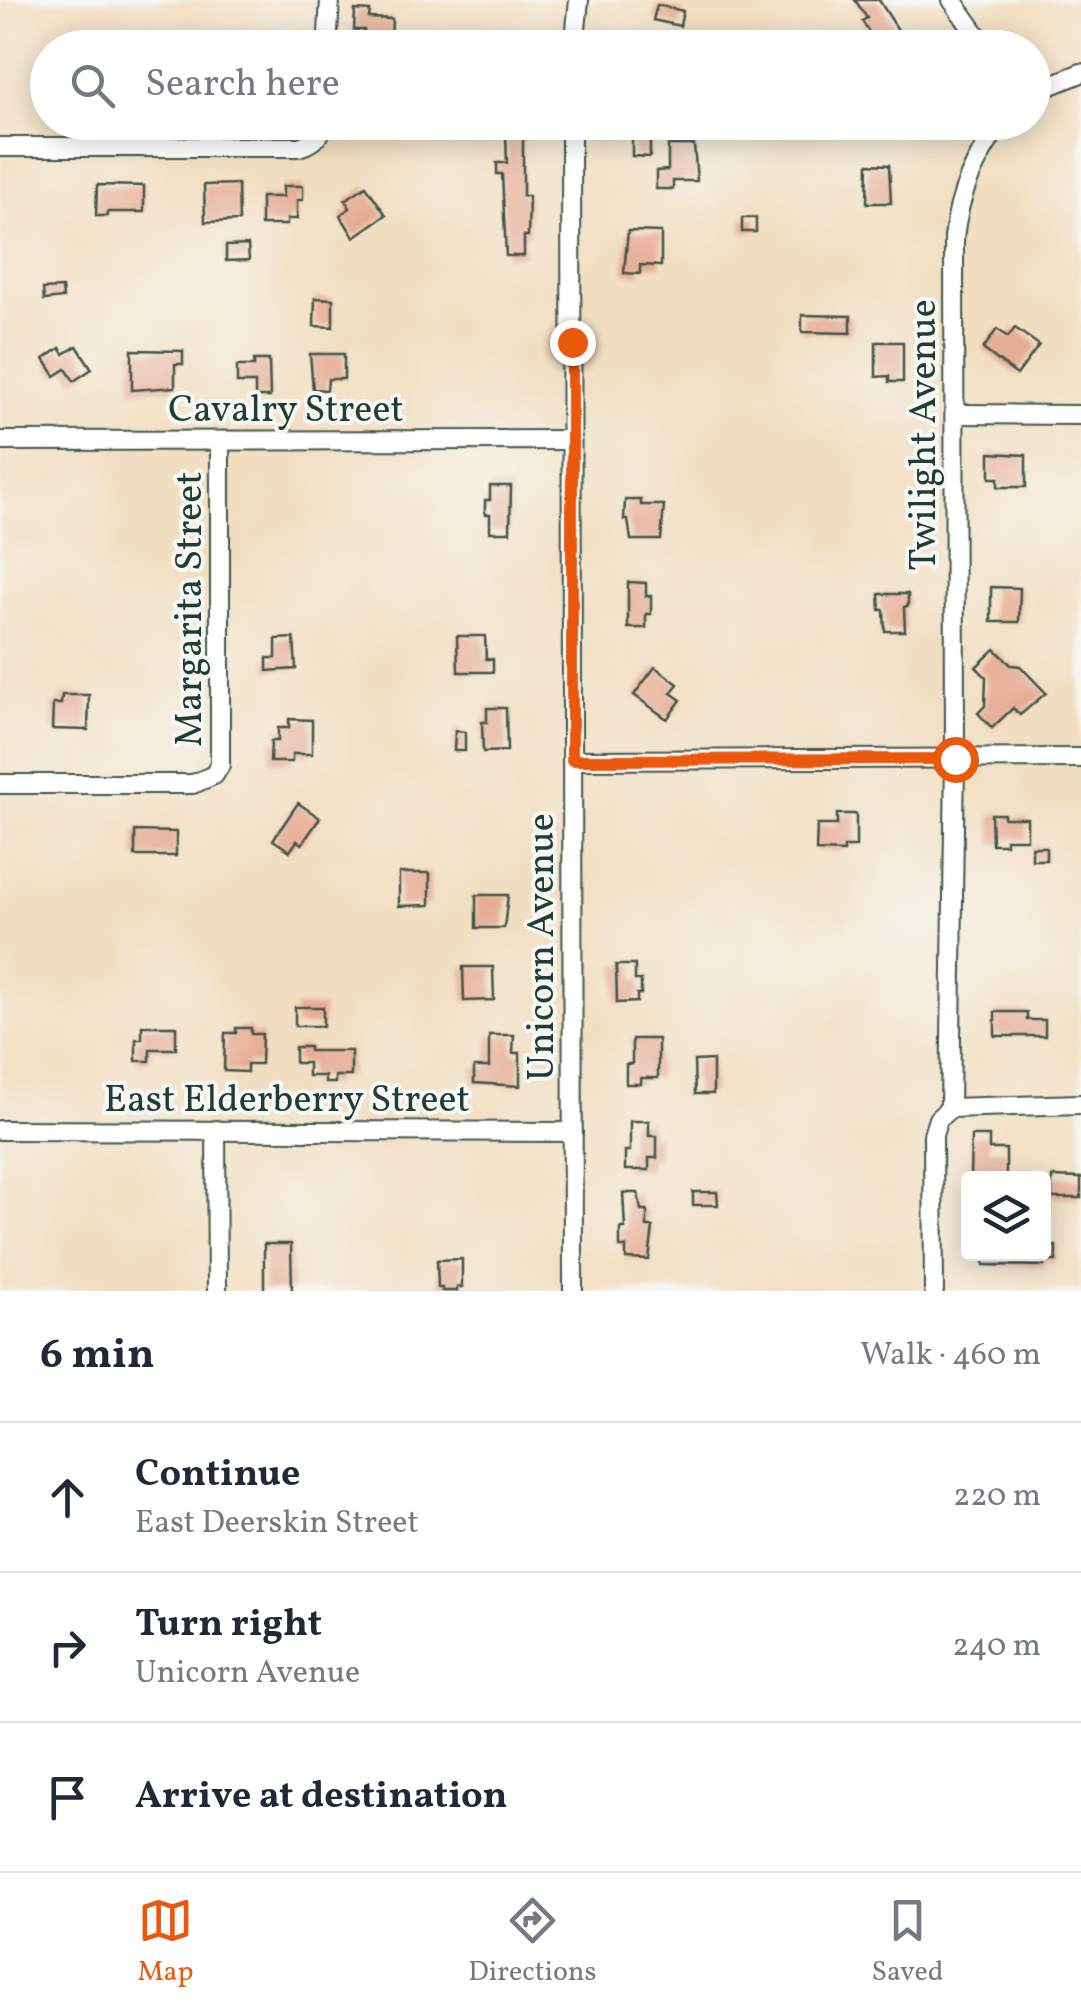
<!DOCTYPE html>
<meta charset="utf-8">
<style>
:root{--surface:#fff;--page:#f6f6f7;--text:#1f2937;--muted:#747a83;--line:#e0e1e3;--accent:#ea580c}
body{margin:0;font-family:Vollkorn,serif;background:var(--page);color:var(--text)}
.controls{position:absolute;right:30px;bottom:30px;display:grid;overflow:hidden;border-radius:10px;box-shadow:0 5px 25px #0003}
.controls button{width:90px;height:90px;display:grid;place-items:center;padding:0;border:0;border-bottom:2px solid var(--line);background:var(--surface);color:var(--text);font:50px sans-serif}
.stop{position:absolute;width:30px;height:30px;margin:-22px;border:8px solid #ea580c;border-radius:50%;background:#fff}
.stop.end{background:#ea580c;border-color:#fff;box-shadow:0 2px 10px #0008}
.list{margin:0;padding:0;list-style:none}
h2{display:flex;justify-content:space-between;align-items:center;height:130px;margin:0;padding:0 40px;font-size:42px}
h2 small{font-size:32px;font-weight:400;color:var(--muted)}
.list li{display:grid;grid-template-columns:65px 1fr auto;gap:30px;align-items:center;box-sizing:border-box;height:150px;padding:0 40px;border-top:2px solid var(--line)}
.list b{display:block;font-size:38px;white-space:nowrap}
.list p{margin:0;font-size:32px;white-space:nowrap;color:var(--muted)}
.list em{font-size:32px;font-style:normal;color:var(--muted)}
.icon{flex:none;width:55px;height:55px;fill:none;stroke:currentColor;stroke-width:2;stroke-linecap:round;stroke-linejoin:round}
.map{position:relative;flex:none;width:1081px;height:1291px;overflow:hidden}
.search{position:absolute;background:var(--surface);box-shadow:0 5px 25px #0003;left:30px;right:30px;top:30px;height:110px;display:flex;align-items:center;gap:25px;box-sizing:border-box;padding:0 35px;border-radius:55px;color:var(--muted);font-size:38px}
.sheet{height:580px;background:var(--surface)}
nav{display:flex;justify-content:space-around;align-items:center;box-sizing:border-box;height:140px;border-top:2px solid var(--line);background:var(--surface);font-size:28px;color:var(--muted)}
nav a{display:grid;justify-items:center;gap:5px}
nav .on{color:var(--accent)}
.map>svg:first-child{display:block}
.building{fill:#e7ad94}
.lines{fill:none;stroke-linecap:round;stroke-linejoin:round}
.minor-casing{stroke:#3f5549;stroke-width:22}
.minor{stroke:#fff;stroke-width:18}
.route{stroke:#ea580c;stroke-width:12}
.labels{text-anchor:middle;stroke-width:8;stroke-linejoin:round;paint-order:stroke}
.street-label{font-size:38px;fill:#1f3d34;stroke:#f6f6f2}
</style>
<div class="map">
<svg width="1081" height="1291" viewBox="0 0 1081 1291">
<rect width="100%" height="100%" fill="#f6f6f2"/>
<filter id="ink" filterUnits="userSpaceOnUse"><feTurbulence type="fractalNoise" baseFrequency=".01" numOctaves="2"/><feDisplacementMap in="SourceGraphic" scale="20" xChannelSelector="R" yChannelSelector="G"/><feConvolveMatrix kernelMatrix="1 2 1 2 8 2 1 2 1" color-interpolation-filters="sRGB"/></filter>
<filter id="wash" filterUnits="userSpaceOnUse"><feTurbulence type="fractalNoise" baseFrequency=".0048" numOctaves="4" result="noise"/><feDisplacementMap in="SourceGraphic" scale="40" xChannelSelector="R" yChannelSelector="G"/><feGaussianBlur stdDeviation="2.25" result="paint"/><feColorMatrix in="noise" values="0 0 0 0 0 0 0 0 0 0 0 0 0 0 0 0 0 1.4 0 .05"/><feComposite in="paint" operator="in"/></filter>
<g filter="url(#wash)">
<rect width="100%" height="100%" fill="#f2dec0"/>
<g id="blocks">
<g class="building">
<path d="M855 0H879L900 33 878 47 862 21 867 18Z"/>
<path d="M657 5 683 11 680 26 653 20Z"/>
<path d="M355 10 370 11 369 18 392 19 391 41H385L384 48H364V30H354Z"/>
<path d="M500 122 530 124 531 138H523V196H529L528 236H524V256H506L502 174H497V163H507L506 135H500Z"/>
<path d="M632 138H650V157L632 156Z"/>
<path d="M668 145H694L697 181H673V189H656V171L668 170Z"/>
<path d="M868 164 889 165 891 203H867Z"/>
<path d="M238 184 239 221 205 222 204 185Z"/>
<path d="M97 185 144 186V212H107V216H96Z"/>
<path d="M283 186H303V200H297V219H287V225H261V197H283Z"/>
<path d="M366 186 386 215 354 237 340 215 350 208 345 200Z"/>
<rect x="742" y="218" width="14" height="14"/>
<path d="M628 231 661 232V266L640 265V274L624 273Z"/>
<path d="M248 245 249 260 226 261V246Z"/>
<path d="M62 288 63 298 44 300 43 289Z"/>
<path d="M315 298 333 299V327L314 326Z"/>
<path d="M802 315 851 316V333L802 332Z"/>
<path d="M1015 328 1039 345 1017 375 983 349 997 329 1008 337Z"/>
<path d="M876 342H903V382H889V376L876 377Z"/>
<path d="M77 346 92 369 74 381 66 369 55 376 44 359 60 348 64 354Z"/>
<path d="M132 350 183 351V364H175V387L132 390Z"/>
<path d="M310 354H344V379H328L327 390 313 389Z"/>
<path d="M254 360H269L270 397H255V383H237V366H254Z"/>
<path d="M990 453 1026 455V487H998V478H990Z"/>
<path d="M490 486H511L510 532H490V514H485V500H490Z"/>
<path d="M625 500H641V505H664L661 540H631L628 520H624Z"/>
<path d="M628 582 646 583V596H651V614H646V628H628Z"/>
<path d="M991 587 1020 588 1019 622H991Z"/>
<path d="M879 594H908V606L904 607 905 631H885L884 610H880Z"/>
<path d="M457 636H485L486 659H493V672H458Z"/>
<path d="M294 638 296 669 267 671V658H276V639Z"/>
<path d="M995 649 1011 665 1020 666 1046 693 1020 715 1013 708 992 728 978 713 985 706 986 677 976 667Z"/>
<path d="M655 667 678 684 671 693 681 700 667 719 634 695Z"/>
<path d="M62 695H89L88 730 52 729 53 704H61Z"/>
<path d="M487 708H506L507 751 483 752 482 722H487Z"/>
<path d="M289 719 312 720V754H292V762H270L271 741H278V728H289Z"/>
<path d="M455 731 465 732V751H454Z"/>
<path d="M298 803 320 818 302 844 297 841 290 851 273 840Z"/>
<path d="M837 814H856V847H844V852L816 851 817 825H837Z"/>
<path d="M991 814H1004V818H1027V839H1006V844H992Z"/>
<path d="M135 831 176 832V856H135Z"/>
<rect x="1032" y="847" width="14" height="13"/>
<path d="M399 873H430V905L399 906Z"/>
<path d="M476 895H508L504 928H476Z"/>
<path d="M616 965H635V980H641V994H637V1002L617 1003Z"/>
<path d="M463 967H493L494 1000 464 1001Z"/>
<rect x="295" y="1007" width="28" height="19"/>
<path d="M995 1012H1027V1020H1045V1036H995Z"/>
<path d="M142 1026H176V1049H150V1061H136V1039H142Z"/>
<path d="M236 1028H251V1034H262L261 1064H247V1072L224 1071 225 1033H236Z"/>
<path d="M489 1035H514L513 1053H520V1086L474 1083V1067H489Z"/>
<path d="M632 1039H658V1078H641V1084H626V1064H632Z"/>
<path d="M295 1047H309V1051H351V1076H335V1083H325V1076H308V1063H295Z"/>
<path d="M713 1060V1094H695L694 1061Z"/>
<path d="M630 1121H649V1136H657V1158H649V1170H625V1151H630Z"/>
<path d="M971 1136H989V1149H1006V1178H970Z"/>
<path d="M1052 1177 1081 1178V1198H1052Z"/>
<path d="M693 1192H717L718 1205H693Z"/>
<path d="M623 1193H638L641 1210H647V1227H653L649 1260 626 1259V1247H620V1228H625Z"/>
<path d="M264 1244H291L292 1291H264Z"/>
<path d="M1044 1246H1056V1261H1044V1266L984 1265V1254H1044Z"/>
<path d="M462 1259V1287H457V1291H442V1288H438L437 1260Z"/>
</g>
</g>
</g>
<g filter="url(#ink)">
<use href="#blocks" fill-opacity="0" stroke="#3f5549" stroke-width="2.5"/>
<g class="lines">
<g class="minor-casing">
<g id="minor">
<path d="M952 0 986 48"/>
<path d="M327 48 330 0"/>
<path d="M574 48 579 0"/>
<path d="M1034 92 1081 73"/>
<path d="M571 122 573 1291"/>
<path d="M0 147H299C312 143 321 136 325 122"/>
<path d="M955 414 1081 415"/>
<path d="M0 441 571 440"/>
<path d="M572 760 1081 758"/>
<path d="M0 784H193L214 775 220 765V441"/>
<path d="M950 1108 955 759 954 238C959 192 975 160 1001 122"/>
<path d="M950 1108 1081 1104"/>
<path d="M0 1130 573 1132"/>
<path d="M216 1130 217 1291"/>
<path d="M934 1291 933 1135 938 1119 950 1108"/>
</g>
</g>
<use href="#minor" class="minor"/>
</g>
</g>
<g class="lines" filter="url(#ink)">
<path class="route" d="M572 342V760L955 759"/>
</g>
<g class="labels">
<g class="street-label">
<text x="286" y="421">Cavalry Street</text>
<text transform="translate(922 435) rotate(-90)" y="13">Twilight Avenue</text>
<text transform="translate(188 609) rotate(-90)" y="13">Margarita Street</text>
<text transform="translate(540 947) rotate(-90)" y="13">Unicorn Avenue</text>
<text x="287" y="1111">East Elderberry Street</text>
</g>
</g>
</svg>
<div class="controls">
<button><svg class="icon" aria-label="layers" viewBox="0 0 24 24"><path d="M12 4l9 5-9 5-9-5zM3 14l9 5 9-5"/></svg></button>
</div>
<div class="stop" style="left:955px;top:759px"></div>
<div class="stop end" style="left:572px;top:342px"></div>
<div class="search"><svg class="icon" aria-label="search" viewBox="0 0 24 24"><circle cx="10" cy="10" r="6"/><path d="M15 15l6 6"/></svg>Search here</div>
</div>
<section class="sheet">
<h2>6 min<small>Walk · 460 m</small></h2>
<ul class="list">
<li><svg class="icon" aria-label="ahead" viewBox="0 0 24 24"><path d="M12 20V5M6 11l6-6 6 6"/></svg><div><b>Continue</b><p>East Deerskin Street</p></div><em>220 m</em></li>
<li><svg class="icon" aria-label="right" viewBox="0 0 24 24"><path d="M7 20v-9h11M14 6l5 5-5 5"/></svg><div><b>Turn right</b><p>Unicorn Avenue</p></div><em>240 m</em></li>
<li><svg class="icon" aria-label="arrive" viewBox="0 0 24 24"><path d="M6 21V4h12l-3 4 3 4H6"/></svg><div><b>Arrive at destination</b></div></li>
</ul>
</section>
<nav>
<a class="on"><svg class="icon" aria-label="map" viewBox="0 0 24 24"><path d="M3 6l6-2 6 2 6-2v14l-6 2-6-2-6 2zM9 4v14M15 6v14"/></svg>Map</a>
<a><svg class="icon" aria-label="directions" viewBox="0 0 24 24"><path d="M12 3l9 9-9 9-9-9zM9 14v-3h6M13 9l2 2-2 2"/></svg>Directions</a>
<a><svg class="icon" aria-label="saved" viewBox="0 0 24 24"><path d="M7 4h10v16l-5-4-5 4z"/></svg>Saved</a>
</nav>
